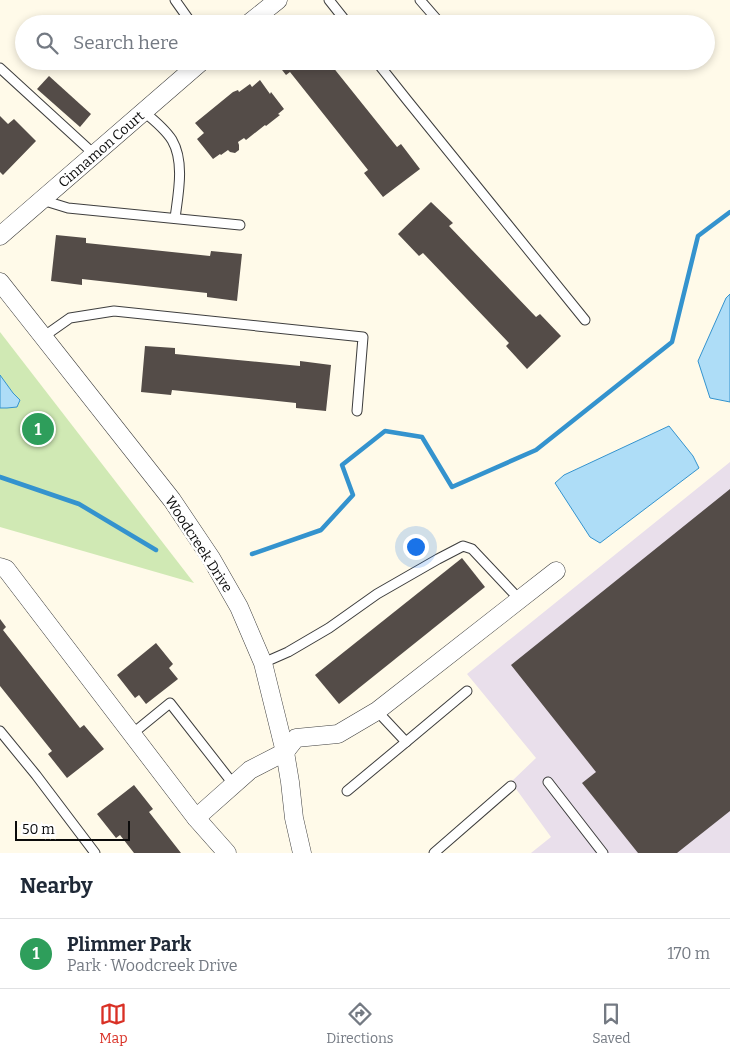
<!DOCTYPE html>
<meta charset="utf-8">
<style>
:root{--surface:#fff;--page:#f2f2f3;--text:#1f2937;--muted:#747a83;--line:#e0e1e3;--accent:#d93025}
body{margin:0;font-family:Bitter,serif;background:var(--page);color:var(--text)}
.scale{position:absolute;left:15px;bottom:12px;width:115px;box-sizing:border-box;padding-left:5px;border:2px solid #0b0b0b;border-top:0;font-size:14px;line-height:18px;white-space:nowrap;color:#0b0b0b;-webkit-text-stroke:4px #fff;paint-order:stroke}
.you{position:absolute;left:415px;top:546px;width:18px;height:18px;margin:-12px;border:4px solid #fff;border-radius:50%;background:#1a73e8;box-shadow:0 0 0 8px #1a73e833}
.badge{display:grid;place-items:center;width:32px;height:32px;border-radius:50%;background:var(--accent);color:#fff;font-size:16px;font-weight:700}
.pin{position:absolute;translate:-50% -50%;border:2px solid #fff;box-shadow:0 1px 5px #0006}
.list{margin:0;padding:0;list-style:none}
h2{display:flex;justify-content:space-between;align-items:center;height:65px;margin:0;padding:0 20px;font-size:21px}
h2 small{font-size:16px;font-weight:400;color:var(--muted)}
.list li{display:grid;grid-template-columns:32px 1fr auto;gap:15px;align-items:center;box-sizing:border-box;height:70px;padding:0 20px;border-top:1px solid var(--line)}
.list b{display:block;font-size:19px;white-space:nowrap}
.list p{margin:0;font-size:16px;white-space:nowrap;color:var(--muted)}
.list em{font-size:16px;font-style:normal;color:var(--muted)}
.icon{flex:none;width:28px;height:28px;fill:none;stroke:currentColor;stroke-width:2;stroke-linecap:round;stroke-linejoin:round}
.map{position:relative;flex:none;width:730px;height:853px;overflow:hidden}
.search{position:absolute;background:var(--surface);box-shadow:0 2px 8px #0003;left:15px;right:15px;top:15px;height:55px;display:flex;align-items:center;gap:12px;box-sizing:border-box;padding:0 18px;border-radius:28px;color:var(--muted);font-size:19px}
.sheet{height:135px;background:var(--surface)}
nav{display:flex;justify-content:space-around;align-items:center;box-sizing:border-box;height:70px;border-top:1px solid var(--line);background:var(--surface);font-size:14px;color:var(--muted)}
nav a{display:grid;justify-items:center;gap:2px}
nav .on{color:var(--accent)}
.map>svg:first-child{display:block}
.industrial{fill:#e9dfeb}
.green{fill:#d0e9b4}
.water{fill:#aeddf7;stroke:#3493ce}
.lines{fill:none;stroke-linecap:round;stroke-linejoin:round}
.stream{stroke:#3493ce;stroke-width:4.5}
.building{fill:#544c48}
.lane-casing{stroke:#3e3e3e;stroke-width:11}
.street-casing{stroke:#3e3e3e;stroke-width:19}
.lane{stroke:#fff;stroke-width:9}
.street{stroke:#fff;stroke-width:18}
.labels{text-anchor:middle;stroke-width:5;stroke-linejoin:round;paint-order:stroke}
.street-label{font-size:14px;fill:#0b0b0b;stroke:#fff}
</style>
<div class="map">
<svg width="730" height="853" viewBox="0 0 730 853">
<rect width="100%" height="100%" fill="#fffae9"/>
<path class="industrial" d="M730 462V853H531L551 837 511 782 536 758 467 674Z"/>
<path class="green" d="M0 332 194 583 0 527Z"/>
<g class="water">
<path d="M730 294V402L710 398 698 361 726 298Z"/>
<path d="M0 375 13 393 20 400 17 407 7 408H0Z"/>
<path d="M669 426 693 456 699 468 600 543 590 537 555 483 564 475Z"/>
</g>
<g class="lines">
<g class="stream">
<path d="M0 477 79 504 156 550"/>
<path d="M252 554 321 530 353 495 342 465 385 431 422 437 452 487 536 450 672 342 698 236 730 212"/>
</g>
</g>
<g class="building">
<path d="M275 61H328L397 147 401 144 420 169 383 197 364 173 368 170 290 72 286 75Z"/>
<path d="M49 76 91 114 80 127 37 89Z"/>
<path d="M260 80 270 94 271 92 284 109 278 114 280 115 266 126 265 125 246 140 244 138 238 142 239 145V150L235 153 230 152 228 150 221 155 220 154 213 159 197 139 204 133 195 123 233 92 238 90 239 92 250 84 252 87Z"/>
<path d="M0 116 8 124 14 119 36 141 3 175 0 172Z"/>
<path d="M431 202 453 223 449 226 536 317 540 314 561 336 527 369 506 346 509 343 423 253 419 256 398 234Z"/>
<path d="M56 235 86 238V243L210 256 211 251 242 254 237 301 207 297V293L82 279V285L51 281Z"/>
<path d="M145 346 175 348V354L300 366V361L331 365 326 411 296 408V403L172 390 171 395 141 392Z"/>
<path d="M730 489V811L677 853H638L582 783 596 772 511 665Z"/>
<path d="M462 558 485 587 339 704 315 675Z"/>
<path d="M0 619 6 627 3 630 80 728 84 725 104 749 67 778 48 754 52 751 0 686Z"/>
<path d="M156 643 173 664 169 668 178 679 146 704 139 695 135 698 117 675Z"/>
<path d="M134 785 153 809 149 812 181 853H134L120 835 116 838 97 814Z"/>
</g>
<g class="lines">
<g class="lane-casing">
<g id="lane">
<path d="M175 0 192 24"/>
<path d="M329 0 348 24"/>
<path d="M420 0 440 23"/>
<path d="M376 61 407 100 585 320"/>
<path d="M0 68 95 155"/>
<path d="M144 112C154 120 165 129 172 140 185 162 178 195 175 218"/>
<path d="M42 200 68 208 240 225"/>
<path d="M43 337 70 318 114 311 363 337 357 411"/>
<path d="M263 663 288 652 329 628 377 594 438 559 463 546 472 549 520 600"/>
<path d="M377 711 406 742 467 691"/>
<path d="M0 731 36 775 95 853"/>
<path d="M132 734 170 703 234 785"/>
<path d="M548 782 603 853"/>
<path d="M347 791 406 742"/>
<path d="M434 853 511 786"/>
</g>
</g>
<g class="street-casing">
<g id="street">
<path d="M248 24 278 0"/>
<path d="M0 236 202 61"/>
<path d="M0 282 172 500 211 558 239 607 263 663 285 752 290 782 294 818 302 853"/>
<path d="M0 567 6 569 196 818 227 853"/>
<path d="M196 818 250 770 285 752 296 738 338 734 377 711 556 571"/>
</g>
</g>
<use href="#lane" class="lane"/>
<use href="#street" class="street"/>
</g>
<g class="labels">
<g class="street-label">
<text transform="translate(101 149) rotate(-41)" y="5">Cinnamon Court</text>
<text transform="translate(199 544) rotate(57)" y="5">Woodcreek Drive</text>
</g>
</g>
</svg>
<div class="scale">50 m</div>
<div class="you"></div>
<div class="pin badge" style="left:38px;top:429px;background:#2e9e5b">1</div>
<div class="search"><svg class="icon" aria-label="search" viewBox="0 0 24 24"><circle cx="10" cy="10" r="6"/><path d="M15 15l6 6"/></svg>Search here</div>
</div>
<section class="sheet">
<h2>Nearby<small></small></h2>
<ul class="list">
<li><span class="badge" style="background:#2e9e5b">1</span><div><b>Plimmer Park</b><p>Park · Woodcreek Drive</p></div><em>170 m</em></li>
</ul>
</section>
<nav>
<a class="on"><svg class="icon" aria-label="map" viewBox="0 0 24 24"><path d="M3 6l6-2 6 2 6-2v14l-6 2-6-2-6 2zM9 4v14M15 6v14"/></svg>Map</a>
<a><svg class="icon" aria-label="directions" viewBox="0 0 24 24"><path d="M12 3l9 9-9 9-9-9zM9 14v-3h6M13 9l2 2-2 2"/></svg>Directions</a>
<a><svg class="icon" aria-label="saved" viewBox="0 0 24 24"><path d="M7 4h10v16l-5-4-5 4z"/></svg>Saved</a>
</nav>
